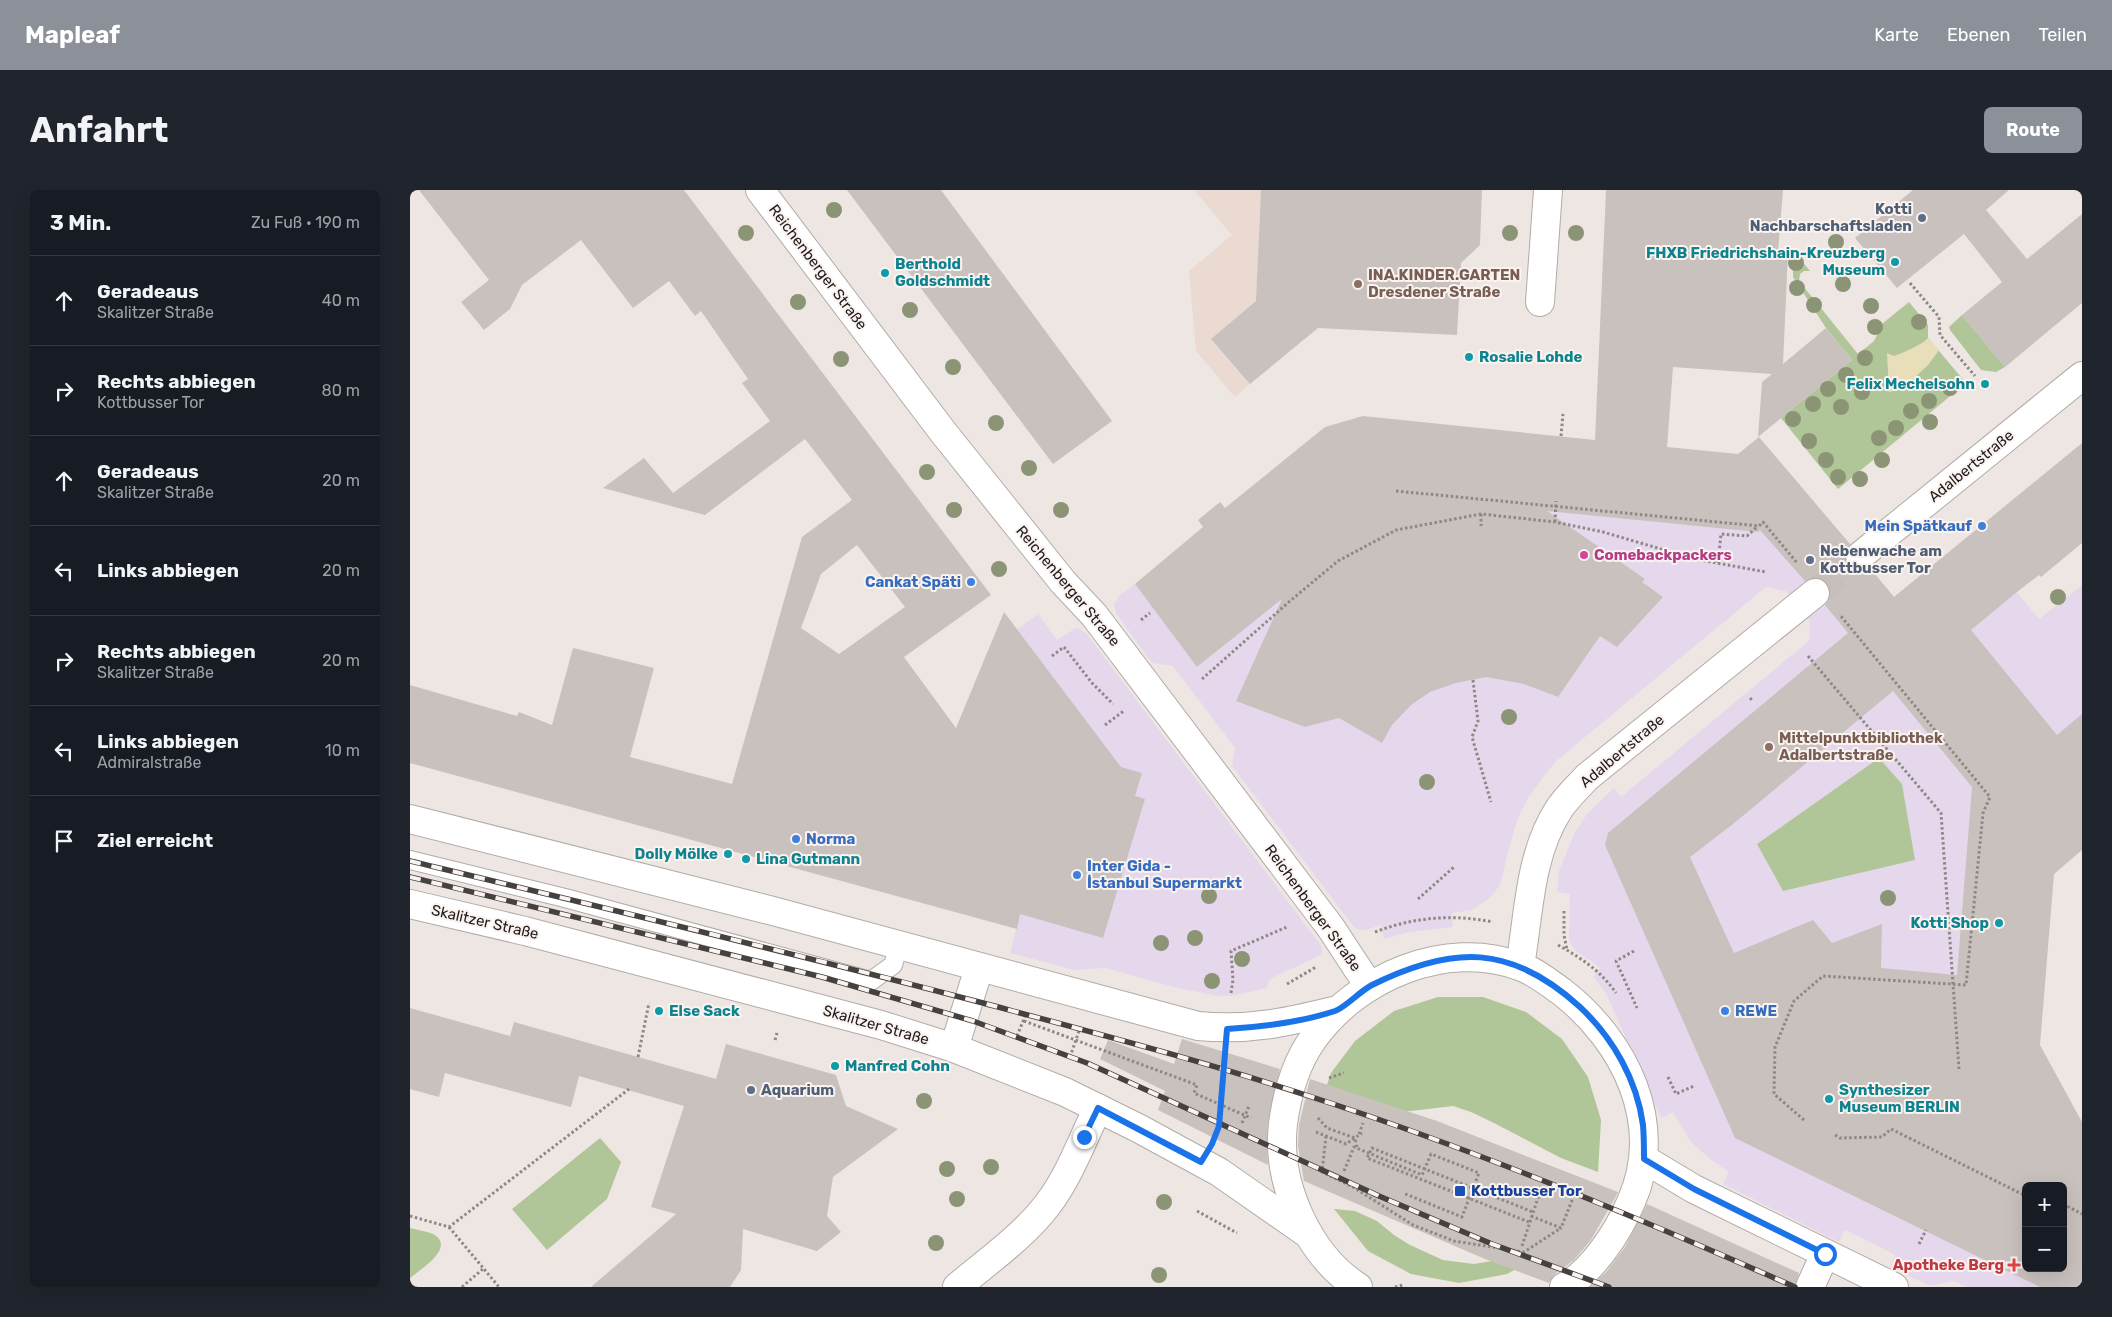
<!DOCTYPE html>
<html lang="de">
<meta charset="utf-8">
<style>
:root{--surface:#171b24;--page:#20242c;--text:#f1f3f6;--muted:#9ea1a6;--line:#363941;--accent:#8c9099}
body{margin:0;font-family:Rubik,sans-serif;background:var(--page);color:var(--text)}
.controls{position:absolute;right:15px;bottom:15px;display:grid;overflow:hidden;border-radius:8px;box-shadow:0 5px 20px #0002}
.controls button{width:45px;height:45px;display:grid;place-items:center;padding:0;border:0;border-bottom:1px solid var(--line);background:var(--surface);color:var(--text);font:25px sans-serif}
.stop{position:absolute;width:15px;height:15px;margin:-11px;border:4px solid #1a73e8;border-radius:50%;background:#fff}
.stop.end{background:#1a73e8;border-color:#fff;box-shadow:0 1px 5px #0008}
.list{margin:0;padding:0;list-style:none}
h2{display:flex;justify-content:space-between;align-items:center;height:65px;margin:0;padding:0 20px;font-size:21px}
h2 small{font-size:16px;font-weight:400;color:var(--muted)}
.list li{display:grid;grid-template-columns:32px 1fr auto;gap:15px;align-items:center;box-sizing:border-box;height:90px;padding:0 20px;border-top:1px solid var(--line)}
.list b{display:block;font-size:19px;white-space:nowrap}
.list p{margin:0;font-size:16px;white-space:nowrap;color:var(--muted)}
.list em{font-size:16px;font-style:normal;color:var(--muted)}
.icon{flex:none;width:28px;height:28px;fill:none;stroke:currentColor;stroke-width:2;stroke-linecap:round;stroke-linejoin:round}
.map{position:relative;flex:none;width:1672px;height:1097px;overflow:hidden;border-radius:8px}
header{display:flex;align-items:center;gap:30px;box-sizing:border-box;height:70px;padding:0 25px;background:var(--accent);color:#fff}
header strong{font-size:24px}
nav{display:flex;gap:28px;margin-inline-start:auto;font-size:18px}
.intro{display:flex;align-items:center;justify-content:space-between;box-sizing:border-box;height:120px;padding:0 30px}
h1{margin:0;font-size:35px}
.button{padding:12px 22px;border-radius:8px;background:var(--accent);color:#fff;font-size:18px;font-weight:700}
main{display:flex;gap:30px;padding:0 30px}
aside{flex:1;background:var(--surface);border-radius:8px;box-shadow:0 5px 20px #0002}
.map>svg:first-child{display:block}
.commercial{fill:#e6d8ec}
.built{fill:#eadad2}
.green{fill:#b0c698}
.sand{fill:#e8deb9}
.building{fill:#c9c1bd;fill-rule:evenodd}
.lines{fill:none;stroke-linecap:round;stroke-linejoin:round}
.secondary-tunnel{stroke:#c5beba;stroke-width:28;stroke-dasharray:28 14;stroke-linecap:butt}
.lane-casing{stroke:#b2aba7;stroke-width:20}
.street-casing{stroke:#b2aba7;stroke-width:30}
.secondary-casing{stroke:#b2aba7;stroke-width:30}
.path{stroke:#8e8885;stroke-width:3;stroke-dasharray:2.5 2.5;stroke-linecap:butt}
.lane{stroke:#fff;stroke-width:18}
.street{stroke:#fff;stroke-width:28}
.secondary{stroke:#fff;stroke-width:28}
.rail-casing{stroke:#44413f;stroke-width:5.5}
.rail{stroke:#fbf3ef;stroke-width:4;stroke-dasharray:11;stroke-linecap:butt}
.tree{fill:#8b9474}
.route{stroke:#1a73e8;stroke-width:6}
.service-dot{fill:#5c6f8a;stroke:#fbf3ef;stroke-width:2}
.culture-dot{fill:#0f9aa8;stroke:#fbf3ef;stroke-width:2}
.education-dot{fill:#8d6e63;stroke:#fbf3ef;stroke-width:2}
.shop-dot{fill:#3f7fe0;stroke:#fbf3ef;stroke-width:2}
.hotel-dot{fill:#d1479c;stroke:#fbf3ef;stroke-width:2}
.transit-dot{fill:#1a4fb4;stroke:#fbf3ef;stroke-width:2}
.health-dot{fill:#e0444e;stroke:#fbf3ef;stroke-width:2}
.labels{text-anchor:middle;stroke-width:4;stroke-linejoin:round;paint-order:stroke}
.service-label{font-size:15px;font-weight:bold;fill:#4e5e75;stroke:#fbf3ef;text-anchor:start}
.culture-label{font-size:15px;font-weight:bold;fill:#0d838f;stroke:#fbf3ef;text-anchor:start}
.street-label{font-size:15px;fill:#1f1c1b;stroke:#fbf3ef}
.education-label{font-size:15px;font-weight:bold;fill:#785e54;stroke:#fbf3ef;text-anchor:start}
.shop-label{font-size:15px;font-weight:bold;fill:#366cbe;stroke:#fbf3ef;text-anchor:start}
.hotel-label{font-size:15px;font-weight:bold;fill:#b23c85;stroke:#fbf3ef;text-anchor:start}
.transit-label{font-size:15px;font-weight:bold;fill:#164399;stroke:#fbf3ef;text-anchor:start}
.health-label{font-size:15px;font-weight:bold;fill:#be3a42;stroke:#fbf3ef;text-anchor:end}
</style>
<header>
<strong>Mapleaf</strong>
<nav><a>Karte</a><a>Ebenen</a><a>Teilen</a></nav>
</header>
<div class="intro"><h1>Anfahrt</h1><a class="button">Route</a></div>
<main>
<aside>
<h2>3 Min.<small>Zu Fuß · 190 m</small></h2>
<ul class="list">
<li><svg class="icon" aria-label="ahead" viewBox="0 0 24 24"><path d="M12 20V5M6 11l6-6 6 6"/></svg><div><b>Geradeaus</b><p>Skalitzer Straße</p></div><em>40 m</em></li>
<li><svg class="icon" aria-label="right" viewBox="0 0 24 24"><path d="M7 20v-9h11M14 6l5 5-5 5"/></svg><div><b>Rechts abbiegen</b><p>Kottbusser Tor</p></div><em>80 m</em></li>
<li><svg class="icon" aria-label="ahead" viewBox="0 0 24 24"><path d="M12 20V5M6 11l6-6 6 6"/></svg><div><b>Geradeaus</b><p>Skalitzer Straße</p></div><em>20 m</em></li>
<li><svg class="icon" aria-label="left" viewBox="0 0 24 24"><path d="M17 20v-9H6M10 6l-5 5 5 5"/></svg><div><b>Links abbiegen</b></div><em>20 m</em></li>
<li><svg class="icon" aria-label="right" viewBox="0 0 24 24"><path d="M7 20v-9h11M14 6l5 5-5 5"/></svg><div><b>Rechts abbiegen</b><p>Skalitzer Straße</p></div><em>20 m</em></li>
<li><svg class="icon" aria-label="left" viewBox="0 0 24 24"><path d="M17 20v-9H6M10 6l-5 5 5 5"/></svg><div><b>Links abbiegen</b><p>Admiralstraße</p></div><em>10 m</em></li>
<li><svg class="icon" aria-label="arrive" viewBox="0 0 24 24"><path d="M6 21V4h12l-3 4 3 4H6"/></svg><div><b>Ziel erreicht</b></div></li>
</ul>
</aside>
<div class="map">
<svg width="1672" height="1097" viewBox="0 0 1672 1097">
<rect width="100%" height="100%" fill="#eee6e2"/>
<g class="commercial">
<path d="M973 305 1352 318 1451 434 1592 608 1616 996V1078L1672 1097H1557L1544 1091 1520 1096 1480 1077 1485 1065 1474 1059 1435 1040 1429 1052 1313 994 1319 982 1300 969 1280 951 1263 922 1251 928 1200 812 1194 800 1183 787 1190 778 1165 760 1159 751 1160 704 1147 702 1149 681 1165 642 1177 624 1204 598 1211 607 1400 450 1399 429 1376 401 1356 397 1145 572 1119 606 1108 628 1100 654 1090 695 1081 707 1062 720 1042 723 1043 737 999 742 974 749 971 735 956 740H949L944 737 822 576 825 558 763 476 742 473 706 423 704 414 709 406 725 394 788 477 817 453 806 440Z"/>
<path d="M1559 345 1629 429 1672 395V632L1484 407Z"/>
<path d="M628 424 647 450 664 439 668 438 676 443 904 746 912 757 911 765 862 788 859 791 857 798 821 806H808L768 798 695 778 664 780 600 763 610 724 607 565 561 502 577 462Z"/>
</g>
<path class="built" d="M784 0H851L846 111 801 149 840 194 825 207 786 161 779 81 822 45Z"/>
<g class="green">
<path d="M1383 60 1400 81H1394L1390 84 1389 91 1448 164 1464 151 1473 133 1499 112 1518 135V148L1556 193 1428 299 1371 228 1442 170 1416 138 1383 87Z"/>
<path d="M1552 125 1595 177 1586 182 1571 180 1540 140 1539 137Z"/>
<path d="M1469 568 1492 594 1505 670 1373 701 1347 654Z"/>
<path d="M1028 807H1073L1116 822 1152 849 1178 887 1191 930 1188 982 1151 968 1086 934 1061 922 1043 916 984 923 915 901 921 883 945 851 984 821Z"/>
<path d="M190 948 211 972 197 1009 137 1060 102 1019Z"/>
<path d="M924 1019 945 1021 967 1031 984 1045 1000 1055 1033 1070 1064 1074 1093 1069 1117 1073 1097 1084 1049 1093 1001 1084 958 1061Z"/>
<path d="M0 1038C7 1040 16 1041 23 1044 47 1057 10 1080 0 1088Z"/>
</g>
<path class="sand" d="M1518 148 1529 160 1519 174 1499 193 1491 199 1479 202 1477 163 1484 166C1493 163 1513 154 1518 148Z"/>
<g class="building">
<path d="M9 0H274L581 405 494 467 546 538 594 422 711 577 732 583 725 606 735 609 693 748 610 724 607 739 0 573V495L107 526 109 522 142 535 163 458 244 478 220 567 322 594 392 347 442 310 395 249 295 325 193 298 234 268 263 303 360 231 332 193 338 189 291 121 285 126 259 91 223 118 171 50 112 95 100 119 74 140 51 112 79 90ZM447 355 495 417 429 464 391 438 411 384Z"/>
<path d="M437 0H531L702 231 643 274Z"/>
<path d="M851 0H1072L1070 55 1051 73 1047 145 908 138 840 194 801 149 846 111Z"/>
<path d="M1196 0H1373L1368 62 1378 63 1373 174 1416 138 1442 170 1348 247 1352 192 1362 184 1263 177 1257 257 1328 264 1349 247 1440 354 1436 360 1435 368 1438 376 1444 380 1452 381 1460 378 1484 407 1672 253V353L1631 387 1629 385 1607 402 1561 440 1647 545 1672 524V660L1644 684 1630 855 1672 932V1097H1630L1325 948 1195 655 1198 643 1438 443 1415 415 1420 408V401L1417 393 1410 388H1403L1395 391 1350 340 1348 342 1137 321 1235 389 1232 392 1253 407 1207 457 1190 446 1148 507 1114 494 1076 487 1046 493 1020 502 1001 515 982 535 972 553 929 528 895 537 826 511 872 409 787 477 725 394 793 337 788 330 810 312 815 318 915 237 953 226 1185 250ZM1483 501 1562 597 1547 785 1471 778 1472 734 1422 753 1403 730 1324 763 1280 667 1323 634ZM1616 996H1653V1078H1616Z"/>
<path d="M1503 0H1599L1576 20 1617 69 1672 24V113L1595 177 1552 125 1592 92 1554 44 1487 98 1445 48Z"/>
<path d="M0 818 100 846 104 832 306 889 316 854 426 885 436 916 488 939 423 987 417 1026 431 1042 407 1061 333 1039 331 1080 320 1097H181L266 1024 241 1017 274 916 169 886 161 917 35 883 29 907 0 899Z"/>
<path d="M772 849 870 879 858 932 857 956 858 975 748 920 755 901 690 869 698 850 764 874Z"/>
<path d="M900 889 1027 931 1208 1002 1206 1006 1181 1050 1164 1070 1145 1084 1139 1093 1075 1069 894 991 888 956 889 935Z"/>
<path d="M1237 1014 1389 1083 1385 1097H1180L1197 1081 1215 1057Z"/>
</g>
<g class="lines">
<path class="secondary-tunnel" d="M1405 403 1450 366"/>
<g class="lane-casing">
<path id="lane" d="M0 670 155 708 461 791 483 775 489 755"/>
</g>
<g class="street-casing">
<g id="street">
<path d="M350 0 533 242 653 392 684 425 921 738 959 796"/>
<path d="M1130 112 1138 0"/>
<path d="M547 1097C578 1071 614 1046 638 1014 659 987 673 948 688 918"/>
<path d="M1400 1097 1415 1064"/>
</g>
</g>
<g class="secondary-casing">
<g id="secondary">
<path d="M1450 366 1672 186"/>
<path d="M0 629 363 721 788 836C839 841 878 832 927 820"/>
<path d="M0 714 115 741 471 835 544 858 655 902 728 938 809 982 898 1044"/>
<path d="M1110 776C1119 724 1119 665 1149 619 1157 607 1167 598 1177 587L1405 403"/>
<path d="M544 858 569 778"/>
<path d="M1234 969 1284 999 1484 1097"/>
<path d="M948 1097C898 1065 866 993 873 934 877 904 885 874 903 849 947 787 1036 749 1109 776 1125 781 1139 793 1152 802 1215 851 1256 934 1221 1012 1208 1042 1183 1081 1154 1097"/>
</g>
</g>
<g class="path">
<path d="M1500 93 1529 127 1530 145 1565 186"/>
<path d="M1151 246 1153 224"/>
<path d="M986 301 1349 336 1353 332 1388 374"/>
<path d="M1071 324V336"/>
<path d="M1145 332 1146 311"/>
<path d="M1308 373 1311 344 1337 346 1348 336"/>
<path d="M731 430 740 423"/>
<path d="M642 466 654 457 682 493 703 514"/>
<path d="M1398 466 1531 623 1549 879"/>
<path d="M792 489 880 411 928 371 986 340 1071 324 1145 332 1193 342 1285 369 1356 382"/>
<path d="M1063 490 1068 531 1062 547 1081 612"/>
<path d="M1340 508 1343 511"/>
<path d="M695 535 715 520"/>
<path d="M1008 709 1044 677"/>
<path d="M1154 721V745L1157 760"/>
<path d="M965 742C1004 727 1042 724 1083 732"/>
<path d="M1148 755C1171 768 1191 781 1206 803"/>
<path d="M1224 761 1206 771 1227 818"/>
<path d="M877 794 906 777"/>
<path d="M821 803 823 790 821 761 877 737"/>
<path d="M614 831 787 895 784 903 841 928"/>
<path d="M607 846 616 824"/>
<path d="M365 850 367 843"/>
<path d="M228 867 239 813"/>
<path d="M660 867 670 838"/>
<path d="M1258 887 1266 904 1284 896"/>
<path d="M919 888 934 883"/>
<path d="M908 928 917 938 945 948 947 958"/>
<path d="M1394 930 1364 904 1365 857 1384 811 1413 786 1556 795 1573 623 1580 607 1430 425"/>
<path d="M832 933 839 916"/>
<path d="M806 942 809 936 814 872"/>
<path d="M906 942 936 954 952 943"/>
<path d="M949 944 953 933"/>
<path d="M1425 945 1430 948 1472 947 1481 939 1616 1006"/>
<path d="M916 946 912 982 943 997 1003 1035 1044 1051 1114 1062 1151 1038"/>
<path d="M934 981 944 957 1012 985 1021 964 1069 983 1052 1027 993 1003"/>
<path d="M1653 1014 1672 1024"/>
<path d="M787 1021 827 1043"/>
<path d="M0 1026 39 1037 219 899"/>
<path d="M1121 1026 1151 1038 1163 1008"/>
<path d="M1119 1032 957 968 962 958 1123 1022"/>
<path d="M39 1037 89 1097"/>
<path d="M1509 1054 1516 1040"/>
<path d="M1112 1056 1131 999"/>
<path d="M52 1097 74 1078"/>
<path d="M985 1097 993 1095"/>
</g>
<use href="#lane" class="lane"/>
<use href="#street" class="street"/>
<use href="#secondary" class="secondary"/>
<g class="rail-casing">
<g id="rail">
<path d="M0 671C191 717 383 763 573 813 689 844 804 874 917 912 1076 964 1231 1029 1385 1097"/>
<path d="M0 687 412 787 563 831 677 873 969 1006 1082 1054 1199 1097"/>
</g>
</g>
<use href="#rail" class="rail"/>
</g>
<g class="tree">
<circle cx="424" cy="20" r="8"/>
<circle cx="336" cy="43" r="8"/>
<circle cx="1100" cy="43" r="8"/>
<circle cx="1166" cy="43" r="8"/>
<circle cx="1426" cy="52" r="8"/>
<circle cx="1386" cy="73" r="8"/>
<circle cx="1433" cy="94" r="8"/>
<circle cx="1387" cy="98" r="8"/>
<circle cx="388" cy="112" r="8"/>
<circle cx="1404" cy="115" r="8"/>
<circle cx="1461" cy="116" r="8"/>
<circle cx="500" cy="120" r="8"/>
<circle cx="1509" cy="132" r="8"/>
<circle cx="1465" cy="137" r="8"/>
<circle cx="1455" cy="168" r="8"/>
<circle cx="431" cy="169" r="8"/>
<circle cx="543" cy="177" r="8"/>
<circle cx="1436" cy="185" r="8"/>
<circle cx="1540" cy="198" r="8"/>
<circle cx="1418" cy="199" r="8"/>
<circle cx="1452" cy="202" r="8"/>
<circle cx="1519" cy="211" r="8"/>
<circle cx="1403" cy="214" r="8"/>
<circle cx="1431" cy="217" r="8"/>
<circle cx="1501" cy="221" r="8"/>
<circle cx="1383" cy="229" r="8"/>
<circle cx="1520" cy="232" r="8"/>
<circle cx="586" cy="233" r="8"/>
<circle cx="1486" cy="238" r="8"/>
<circle cx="1469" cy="248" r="8"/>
<circle cx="1399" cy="251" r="8"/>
<circle cx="1416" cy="270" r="8"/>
<circle cx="1472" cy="270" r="8"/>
<circle cx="619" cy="278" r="8"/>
<circle cx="517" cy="282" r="8"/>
<circle cx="1428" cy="287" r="8"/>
<circle cx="1450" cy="289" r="8"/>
<circle cx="544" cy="320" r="8"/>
<circle cx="651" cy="320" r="8"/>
<circle cx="589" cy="379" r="8"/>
<circle cx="1648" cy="407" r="8"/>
<circle cx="1099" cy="527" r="8"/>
<circle cx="1017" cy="592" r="8"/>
<circle cx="799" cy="706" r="8"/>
<circle cx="1478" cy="708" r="8"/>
<circle cx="785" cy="748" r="8"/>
<circle cx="751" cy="753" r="8"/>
<circle cx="832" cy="769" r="8"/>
<circle cx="802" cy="791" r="8"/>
<circle cx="514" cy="911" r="8"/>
<circle cx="581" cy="977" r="8"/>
<circle cx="537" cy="979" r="8"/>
<circle cx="547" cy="1009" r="8"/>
<circle cx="754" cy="1012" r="8"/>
<circle cx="526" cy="1053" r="8"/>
<circle cx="749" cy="1085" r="8"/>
</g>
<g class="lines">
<path class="route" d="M674 947 688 918 791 972 802 954 809 936 817 839C853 837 891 832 925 821 936 817 950 801 962 795 1043 755 1101 754 1170 817 1203 848 1227 890 1233 935 1234 946 1234 958 1234 969L1284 999 1415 1064"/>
</g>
<g class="service-dot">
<circle cx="1512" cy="28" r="5"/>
<circle cx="1400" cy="370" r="5"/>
<circle cx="341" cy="900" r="5"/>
</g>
<g class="culture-dot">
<circle cx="1485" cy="72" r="5"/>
<circle cx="475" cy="83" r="5"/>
<circle cx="1059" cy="167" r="5"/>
<circle cx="1575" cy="194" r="5"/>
<circle cx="318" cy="664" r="5"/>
<circle cx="336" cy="669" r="5"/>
<circle cx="1589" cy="733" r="5"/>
<circle cx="249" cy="821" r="5"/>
<circle cx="425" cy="876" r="5"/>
<circle cx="1419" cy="909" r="5"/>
</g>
<g class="education-dot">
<circle cx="948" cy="94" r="5"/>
<circle cx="1359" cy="557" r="5"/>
</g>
<g class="shop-dot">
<circle cx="1572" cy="336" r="5"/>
<circle cx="561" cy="392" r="5"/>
<circle cx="386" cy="649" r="5"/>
<circle cx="667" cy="685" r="5"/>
<circle cx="1315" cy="821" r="5"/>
</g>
<circle class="hotel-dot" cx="1174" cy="365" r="5"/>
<rect class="transit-dot" x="1044" y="995" width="12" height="12" rx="2.5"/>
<path class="health-dot" d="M1601.5 1067.5h5v5h5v5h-5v5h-5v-5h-5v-5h5z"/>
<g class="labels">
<g class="service-label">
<text x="1502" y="24" text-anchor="end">Kotti<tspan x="1502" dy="17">Nachbarschaftsladen</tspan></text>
<text x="1410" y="366">Nebenwache am<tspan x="1410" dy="17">Kottbusser Tor</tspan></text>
<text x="351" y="905">Aquarium</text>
</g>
<g class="culture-label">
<text x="1475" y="68" text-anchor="end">FHXB Friedrichshain-Kreuzberg<tspan x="1475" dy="17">Museum</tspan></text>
<text x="485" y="79">Berthold<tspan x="485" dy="17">Goldschmidt</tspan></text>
<text x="1069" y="172">Rosalie Lohde</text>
<text x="1565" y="199" text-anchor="end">Felix Mechelsohn</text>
<text x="308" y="669" text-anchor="end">Dolly Mölke</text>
<text x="346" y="674">Lina Gutmann</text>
<text x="1579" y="738" text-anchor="end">Kotti Shop</text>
<text x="259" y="826">Else Sack</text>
<text x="435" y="881">Manfred Cohn</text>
<text x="1429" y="905">Synthesizer<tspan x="1429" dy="17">Museum BERLIN</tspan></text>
</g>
<g class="street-label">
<text transform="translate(408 77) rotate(53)" y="5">Reichenberger Straße</text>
<text transform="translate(1561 276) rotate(-39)" y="5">Adalbertstraße</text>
<text transform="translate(658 396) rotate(50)" y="5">Reichenberger Straße</text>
<text transform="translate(1212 561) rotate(-40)" y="5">Adalbertstraße</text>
<text transform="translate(903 718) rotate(54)" y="5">Reichenberger Straße</text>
<text transform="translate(75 732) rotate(13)" y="5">Skalitzer Straße</text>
<text transform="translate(466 835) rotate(16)" y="5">Skalitzer Straße</text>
</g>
<g class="education-label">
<text x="958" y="90">INA.KINDER.GARTEN<tspan x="958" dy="17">Dresdener Straße</tspan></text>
<text x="1369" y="553">Mittelpunktbibliothek<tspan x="1369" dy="17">Adalbertstraße</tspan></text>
</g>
<g class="shop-label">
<text x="1562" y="341" text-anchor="end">Mein Spätkauf</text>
<text x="551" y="397" text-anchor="end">Cankat Späti</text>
<text x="396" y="654">Norma</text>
<text x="677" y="681">Inter Gida -<tspan x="677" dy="17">İstanbul Supermarkt</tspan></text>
<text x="1325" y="826">REWE</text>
</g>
<g class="hotel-label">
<text x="1184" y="370">Comebackpackers</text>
</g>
<g class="transit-label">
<text x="1061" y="1006">Kottbusser Tor</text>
</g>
<g class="health-label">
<text x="1594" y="1080">Apotheke Berg</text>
</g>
</g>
</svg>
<div class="controls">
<button>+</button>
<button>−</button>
</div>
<div class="stop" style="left:1415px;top:1064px"></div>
<div class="stop end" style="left:674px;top:947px"></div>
</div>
</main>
